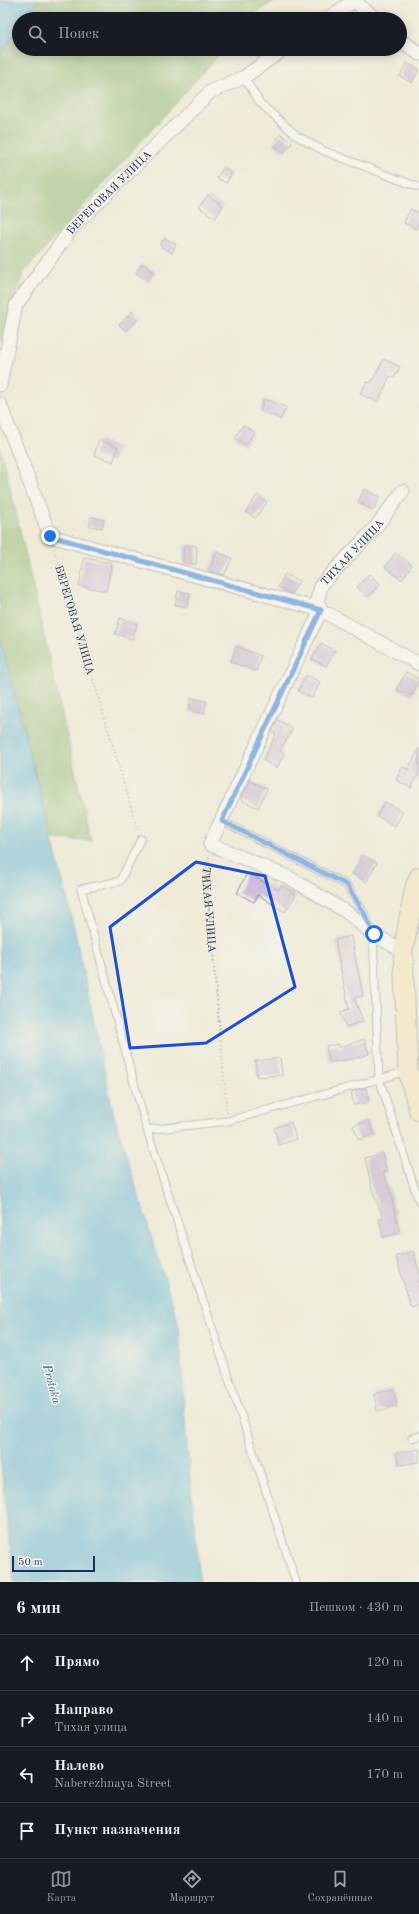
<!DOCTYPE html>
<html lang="ru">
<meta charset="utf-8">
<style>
:root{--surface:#171b24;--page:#20242c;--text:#f1f3f6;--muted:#9ea1a6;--line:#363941;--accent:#8c9099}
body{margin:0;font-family:"Old Standard TT",serif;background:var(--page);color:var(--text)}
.scale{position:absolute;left:12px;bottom:10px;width:83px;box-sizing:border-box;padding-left:4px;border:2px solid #1b2f5e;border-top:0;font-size:11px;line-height:14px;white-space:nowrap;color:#1b2f5e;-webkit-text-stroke:3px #f6f6f2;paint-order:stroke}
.stop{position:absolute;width:12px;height:12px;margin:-9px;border:3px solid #1a73e8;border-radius:50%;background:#fff}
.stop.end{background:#1a73e8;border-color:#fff;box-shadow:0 1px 4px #0008}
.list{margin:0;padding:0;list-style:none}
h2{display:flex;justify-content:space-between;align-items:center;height:52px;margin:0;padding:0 16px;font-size:17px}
h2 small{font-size:13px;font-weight:400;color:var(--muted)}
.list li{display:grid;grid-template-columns:26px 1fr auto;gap:12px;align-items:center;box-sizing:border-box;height:56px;padding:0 16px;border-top:1px solid var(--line)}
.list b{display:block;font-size:15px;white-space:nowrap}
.list p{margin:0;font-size:13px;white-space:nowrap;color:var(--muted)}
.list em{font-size:13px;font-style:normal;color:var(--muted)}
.icon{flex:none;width:22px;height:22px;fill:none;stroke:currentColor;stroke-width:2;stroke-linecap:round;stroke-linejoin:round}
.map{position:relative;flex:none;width:419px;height:1582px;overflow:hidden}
.search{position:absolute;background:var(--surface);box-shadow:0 2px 10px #0003;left:12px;right:12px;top:12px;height:44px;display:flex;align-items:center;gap:10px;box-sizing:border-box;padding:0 14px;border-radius:22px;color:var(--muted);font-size:15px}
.sheet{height:276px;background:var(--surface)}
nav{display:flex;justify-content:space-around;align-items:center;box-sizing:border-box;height:56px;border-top:1px solid var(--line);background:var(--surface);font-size:11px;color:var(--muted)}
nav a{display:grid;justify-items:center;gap:2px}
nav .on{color:var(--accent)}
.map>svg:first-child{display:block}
.forest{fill:#89b66f;stroke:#527266}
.water{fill:#61b7de;stroke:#3e739e}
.building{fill:#bfa5d6}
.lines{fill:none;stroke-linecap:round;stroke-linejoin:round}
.lane-casing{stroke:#858d9b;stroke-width:9}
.street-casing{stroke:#858d9b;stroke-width:15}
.secondary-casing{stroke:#858d9b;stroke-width:21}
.path{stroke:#858d9b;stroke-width:2;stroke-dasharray:1 3;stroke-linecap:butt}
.lane{stroke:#fff;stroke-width:7}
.street{stroke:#fff;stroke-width:13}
.secondary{stroke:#f9e7c3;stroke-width:19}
.route{stroke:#1a73e8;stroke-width:5}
.marked{fill:none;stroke:#1d4ed8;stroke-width:3;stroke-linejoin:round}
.labels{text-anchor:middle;stroke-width:3;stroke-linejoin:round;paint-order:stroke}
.street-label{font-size:11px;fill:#1b2f5e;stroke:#f6f6f2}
.water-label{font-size:12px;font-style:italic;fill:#305884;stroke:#f6f6f2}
</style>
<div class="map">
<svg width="419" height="1582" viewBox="0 0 419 1582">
<rect width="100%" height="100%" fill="#f6f6f2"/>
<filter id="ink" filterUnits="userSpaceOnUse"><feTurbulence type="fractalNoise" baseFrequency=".025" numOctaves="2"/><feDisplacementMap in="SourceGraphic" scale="8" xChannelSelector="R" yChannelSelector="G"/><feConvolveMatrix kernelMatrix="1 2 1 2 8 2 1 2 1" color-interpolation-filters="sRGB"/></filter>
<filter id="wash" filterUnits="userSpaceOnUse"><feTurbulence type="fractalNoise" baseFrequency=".012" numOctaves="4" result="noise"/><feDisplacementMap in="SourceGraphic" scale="16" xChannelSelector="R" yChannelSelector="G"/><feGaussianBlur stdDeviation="0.9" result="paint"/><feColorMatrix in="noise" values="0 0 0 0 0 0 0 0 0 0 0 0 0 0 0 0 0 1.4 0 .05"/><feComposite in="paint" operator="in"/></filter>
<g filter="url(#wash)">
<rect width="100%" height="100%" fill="#efebd8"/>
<g class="forest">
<path d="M39 0H276L258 11 251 19H25Z"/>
<path d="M19 28V49H224L24 272 0 345V55Z"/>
<path d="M0 448 12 495 91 841 52 839 0 638Z"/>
</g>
<g class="water">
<path d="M0 0H39L25 19H19V28L0 55Z"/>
<path d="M0 638 71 914 114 1116 179 1325 185 1423 200 1582H14L0 1457Z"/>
</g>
<g id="blocks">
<g class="building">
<path d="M407 63 419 69 412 83 400 76Z"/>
<path d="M281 134 292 143 284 153 273 144Z"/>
<path d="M223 168 232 173 226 183 217 178Z"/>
<path d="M208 195 223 206 215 218 199 207Z"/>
<path d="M410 209 419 213V222L416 229 404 223Z"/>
<path d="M164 238 176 244 172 253 160 246Z"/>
<path d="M142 263 155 272 148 281 136 273Z"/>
<path d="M132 311 139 318 127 331 119 325Z"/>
<path d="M384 359 400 367 394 378 390 376 378 402 360 394 367 382 371 383Z"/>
<path d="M264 399 286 407 281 419 260 411Z"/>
<path d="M243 425 254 432 246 445 235 438Z"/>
<path d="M99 440 118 447 113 462 94 455Z"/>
<path d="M364 489 380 497 373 510 358 502Z"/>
<path d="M257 495 267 502 255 518 246 512Z"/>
<path d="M91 517 104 520 102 528 89 526Z"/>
<path d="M184 545 197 546 196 564 183 563Z"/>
<path d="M217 552 232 558 224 575 209 571Z"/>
<path d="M395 553 412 565 402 580 385 567Z"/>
<path d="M84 558 112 563 106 591 79 586Z"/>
<path d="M285 574 299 581 292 594 278 587Z"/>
<path d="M369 574 380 584 368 597 357 587Z"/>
<path d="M178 591 190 593 187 607 175 605Z"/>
<path d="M120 618 137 624 133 639 115 634Z"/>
<path d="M321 643 335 651 326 666 312 659Z"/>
<path d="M236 646 261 656 256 671 231 662Z"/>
<path d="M406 672 419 679 412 696 397 689Z"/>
<path d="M306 675 320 682 312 698 298 691Z"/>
<path d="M191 698 207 701 204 714 189 711Z"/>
<path d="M278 720 293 728 280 751 284 754 277 768 263 760 276 734 272 732Z"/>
<path d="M419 748V773L411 788 396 780 403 767 408 770Z"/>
<path d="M250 781 267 789 258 808 241 800Z"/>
<path d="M385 802 403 812 395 826 377 816Z"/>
<path d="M363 855 377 863 366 882 352 873Z"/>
<path d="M247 873 279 890 281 885 296 895 285 912 258 895 254 902 237 893Z"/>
<path d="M351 936 363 996 354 998 363 1021 346 1027 340 1012 349 1009 335 940Z"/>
<path d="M364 1039 369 1054 353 1059 329 1062 326 1046 338 1044V1048Z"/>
<path d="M280 1058 282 1075 257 1077 255 1061Z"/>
<path d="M366 1088 369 1102 354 1105 351 1092Z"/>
<path d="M368 1120 374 1134 359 1140 353 1126Z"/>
<path d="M291 1122 296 1139 279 1145 274 1128Z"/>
<path d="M382 1153 387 1172H383L393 1200H392L400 1233 383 1237 379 1219 383 1218 372 1189 365 1158Z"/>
<path d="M413 1251 419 1271V1304L411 1307 396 1256Z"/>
<path d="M393 1389 397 1406 377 1411 374 1394Z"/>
<path d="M419 1449V1462L399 1465 396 1453Z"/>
</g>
</g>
</g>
<g filter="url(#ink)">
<use href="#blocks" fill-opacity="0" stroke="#858d9b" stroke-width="1"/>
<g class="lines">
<g class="lane-casing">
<g id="lane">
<path d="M244 77 260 103 297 136 324 151 418 187"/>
<path d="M222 821 347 885 364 913 373 934 379 1078 419 1202"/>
<path d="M141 839 120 881 81 889 147 1130 296 1582"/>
<path d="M147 1130 228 1121 408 1071"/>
<path d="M412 1438 419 1436"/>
</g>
</g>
<g class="street-casing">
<g id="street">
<path d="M354 1 376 19"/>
<path d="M327 19 355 0"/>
<path d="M400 39 419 54"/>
<path id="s3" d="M0 385 16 305 72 228 210 92 244 77 284 49"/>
<path d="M0 404 50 536 321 610 419 664"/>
<path id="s4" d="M403 951 373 934 348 913 290 878 210 844 321 610 317 600 322 584 376 527 403 491"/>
</g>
</g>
<g class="secondary-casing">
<path id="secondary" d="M419 877 415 887 403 951 408 1071 419 1111"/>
</g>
<g class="path">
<path id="s1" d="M54 549 138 830"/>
<path id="s2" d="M209 857 206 875 227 1113"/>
</g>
<use href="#lane" class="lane"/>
<use href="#street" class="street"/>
<use href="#secondary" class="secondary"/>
</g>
</g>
<g class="lines" filter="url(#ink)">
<path class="route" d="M50 536 321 610 222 821 347 885 364 913 374 934"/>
</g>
<path d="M0 0H419V1582H0ZM196 862 265 876 295 987 206 1043 130 1048 110 927Z" fill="#efebd8" fill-opacity=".55" fill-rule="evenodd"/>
<path class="marked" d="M196 862 265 876 295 987 206 1043 130 1048 110 927Z"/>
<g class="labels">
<g class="street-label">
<text dy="4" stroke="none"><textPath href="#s3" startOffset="228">БЕРЕГОВАЯ УЛИЦА</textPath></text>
<text dy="4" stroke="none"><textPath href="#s4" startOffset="552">ТИХАЯ УЛИЦА</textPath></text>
<text dy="4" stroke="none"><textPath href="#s1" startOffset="74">БЕРЕГОВАЯ УЛИЦА</textPath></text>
<text dy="4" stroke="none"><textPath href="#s2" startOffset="53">ТИХАЯ УЛИЦА</textPath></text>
</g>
<g class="water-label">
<text transform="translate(52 1384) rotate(75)" y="4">Protoka</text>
</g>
</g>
</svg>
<div class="scale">50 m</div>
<div class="stop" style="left:374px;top:934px"></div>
<div class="stop end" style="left:50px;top:536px"></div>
<div class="search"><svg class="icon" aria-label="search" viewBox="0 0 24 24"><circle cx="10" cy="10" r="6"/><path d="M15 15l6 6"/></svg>Поиск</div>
</div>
<section class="sheet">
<h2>6 мин<small>Пешком · 430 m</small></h2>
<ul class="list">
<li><svg class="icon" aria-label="ahead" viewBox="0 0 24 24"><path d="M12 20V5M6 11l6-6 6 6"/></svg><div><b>Прямо</b></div><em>120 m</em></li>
<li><svg class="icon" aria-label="right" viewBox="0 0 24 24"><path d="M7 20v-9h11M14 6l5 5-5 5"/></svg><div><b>Направо</b><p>Тихая улица</p></div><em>140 m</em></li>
<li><svg class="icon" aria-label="left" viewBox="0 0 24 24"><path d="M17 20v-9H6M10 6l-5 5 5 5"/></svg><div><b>Налево</b><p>Naberezhnaya Street</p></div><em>170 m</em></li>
<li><svg class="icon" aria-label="arrive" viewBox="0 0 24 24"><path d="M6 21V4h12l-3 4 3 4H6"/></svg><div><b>Пункт назначения</b></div></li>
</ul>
</section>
<nav>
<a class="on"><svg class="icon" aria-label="map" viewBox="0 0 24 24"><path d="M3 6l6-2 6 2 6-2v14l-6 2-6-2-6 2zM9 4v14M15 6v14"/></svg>Карта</a>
<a><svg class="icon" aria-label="directions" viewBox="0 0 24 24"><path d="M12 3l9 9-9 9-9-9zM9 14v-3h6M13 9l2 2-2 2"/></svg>Маршрут</a>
<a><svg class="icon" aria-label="saved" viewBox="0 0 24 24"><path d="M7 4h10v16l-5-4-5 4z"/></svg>Сохранённые</a>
</nav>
